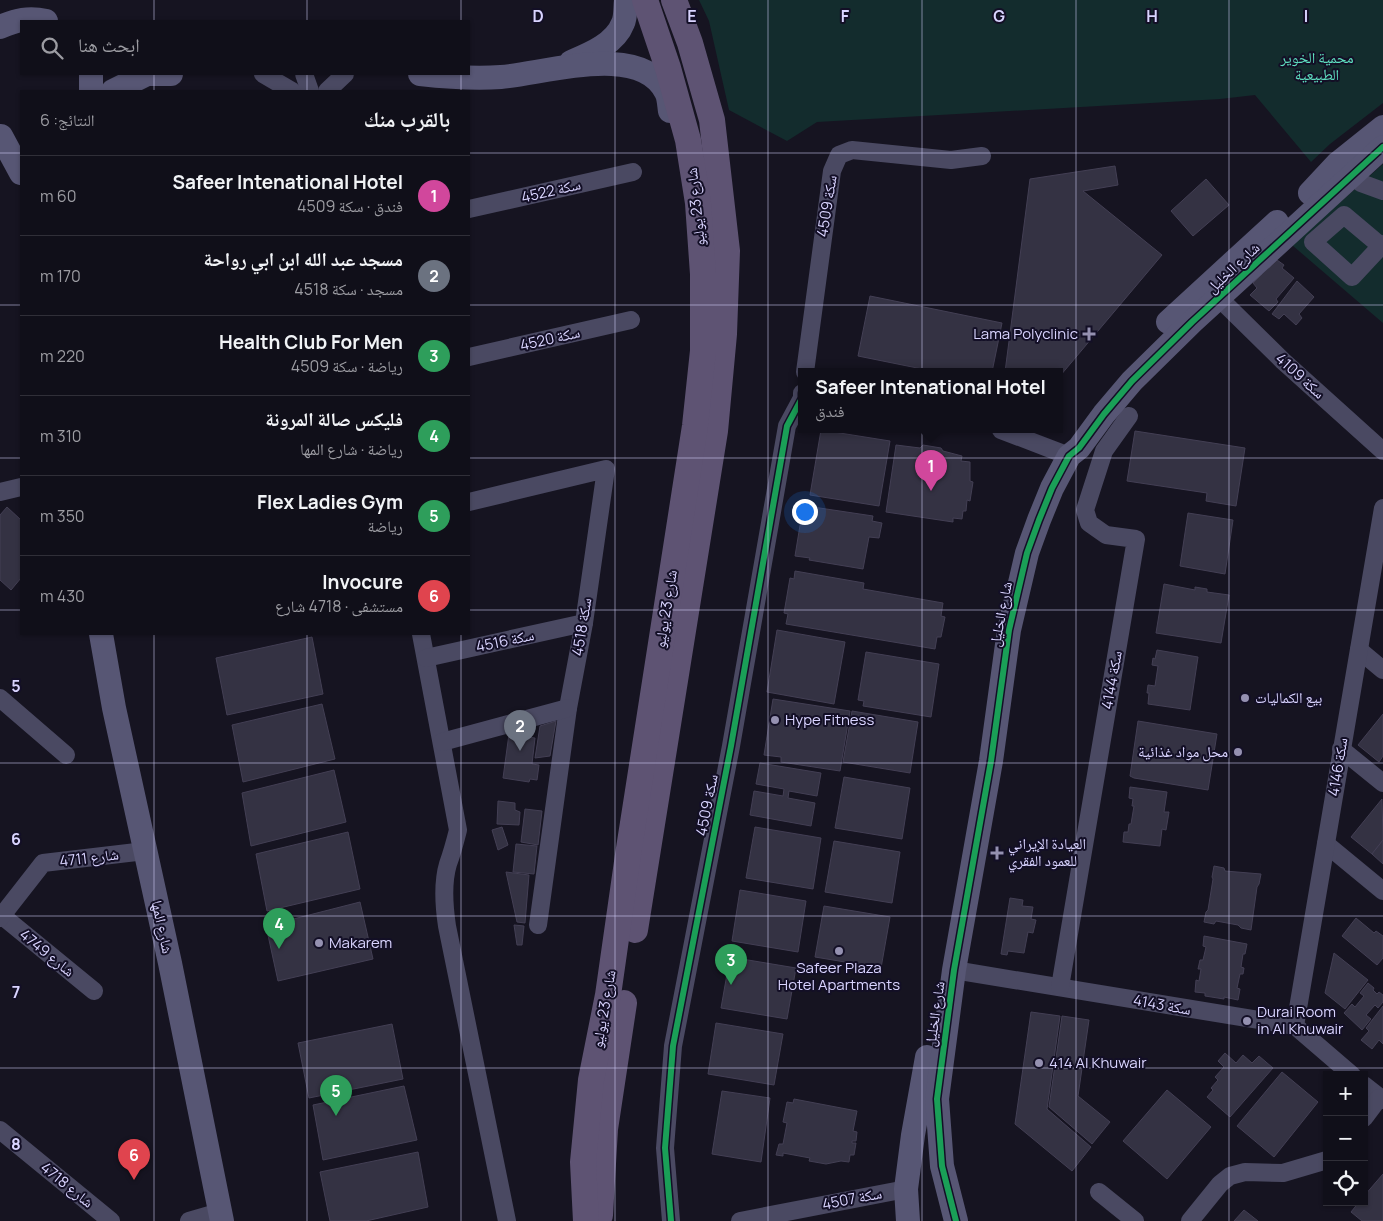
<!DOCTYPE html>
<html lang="ar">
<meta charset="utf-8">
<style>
:root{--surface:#100f19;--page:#1e1d26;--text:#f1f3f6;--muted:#9c9ca2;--line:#302f38;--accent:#ea580c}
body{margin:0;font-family:Manrope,"Noto Naskh Arabic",sans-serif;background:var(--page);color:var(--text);direction:rtl}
.controls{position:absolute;right:15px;bottom:15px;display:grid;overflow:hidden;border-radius:0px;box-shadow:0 1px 4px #0004}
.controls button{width:45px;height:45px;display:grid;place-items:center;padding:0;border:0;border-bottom:1px solid var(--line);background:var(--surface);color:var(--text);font:25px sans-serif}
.you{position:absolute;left:804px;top:511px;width:18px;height:18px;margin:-12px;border:4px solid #fff;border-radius:50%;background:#1a73e8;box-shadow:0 0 0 8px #1a73e833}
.badge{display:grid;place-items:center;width:32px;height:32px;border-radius:50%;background:var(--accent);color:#fff;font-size:16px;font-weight:700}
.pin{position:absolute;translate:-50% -41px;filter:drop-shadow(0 1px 2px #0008)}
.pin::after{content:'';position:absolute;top:26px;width:18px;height:15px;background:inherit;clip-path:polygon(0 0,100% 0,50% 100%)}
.popup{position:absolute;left:798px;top:368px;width:265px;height:65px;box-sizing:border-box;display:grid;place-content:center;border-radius:0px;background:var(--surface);filter:drop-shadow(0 1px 4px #0005);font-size:16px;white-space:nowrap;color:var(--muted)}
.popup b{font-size:19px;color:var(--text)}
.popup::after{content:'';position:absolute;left:50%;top:100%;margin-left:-10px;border:10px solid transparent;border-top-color:var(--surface)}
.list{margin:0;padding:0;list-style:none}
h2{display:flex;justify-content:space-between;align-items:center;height:65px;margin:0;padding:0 20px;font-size:21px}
h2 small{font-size:16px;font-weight:400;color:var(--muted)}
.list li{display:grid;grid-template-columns:32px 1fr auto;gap:15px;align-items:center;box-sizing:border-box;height:80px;padding:0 20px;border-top:1px solid var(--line)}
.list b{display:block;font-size:19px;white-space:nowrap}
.list p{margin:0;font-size:16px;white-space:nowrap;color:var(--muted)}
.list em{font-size:16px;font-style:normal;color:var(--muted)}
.icon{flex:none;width:28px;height:28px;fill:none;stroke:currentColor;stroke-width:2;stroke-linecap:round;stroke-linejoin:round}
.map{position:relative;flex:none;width:1383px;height:1221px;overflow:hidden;direction:ltr}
.search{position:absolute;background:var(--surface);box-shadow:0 1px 4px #0004;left:20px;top:20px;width:450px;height:55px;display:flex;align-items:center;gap:12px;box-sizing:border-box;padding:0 18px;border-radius:0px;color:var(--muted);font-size:19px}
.panel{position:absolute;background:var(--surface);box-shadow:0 1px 4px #0004;left:20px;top:90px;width:450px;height:545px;border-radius:0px;direction:rtl}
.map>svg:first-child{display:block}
.green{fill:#132c2d}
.building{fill:#343243;stroke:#433f54}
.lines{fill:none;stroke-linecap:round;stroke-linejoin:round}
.street{stroke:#4a4962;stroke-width:18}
.secondary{stroke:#575674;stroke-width:24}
.primary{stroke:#5e5373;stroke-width:26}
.cycleway-casing{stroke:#130f26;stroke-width:9}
.cycleway{stroke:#1a9f57;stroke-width:6}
.grid{fill:none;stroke:#d9d4ff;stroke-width:1;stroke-opacity:0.55}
.poi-dot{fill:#9591b1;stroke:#130f26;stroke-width:2}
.labels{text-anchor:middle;stroke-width:4;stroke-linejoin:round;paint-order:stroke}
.park-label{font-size:15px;fill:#5fe0c0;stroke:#130f26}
.street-label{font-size:15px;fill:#d9d4ff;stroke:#130f26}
.poi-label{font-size:15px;fill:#d9d4ff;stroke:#130f26;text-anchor:start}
.grid-label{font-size:16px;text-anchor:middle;font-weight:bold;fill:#d9d4ff;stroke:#130f26;stroke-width:4;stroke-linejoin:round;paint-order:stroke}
</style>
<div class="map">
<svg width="1383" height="1221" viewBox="0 0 1383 1221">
<rect width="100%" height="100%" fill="#161421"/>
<g class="green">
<path d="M699 0H1383V103L1330 144 1311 162 1255 95 1220 99 817 122 787 141 729 110 709 21Z"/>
<path d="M1383 164V323L1292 245Z"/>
</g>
<g class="building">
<path d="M1115 166 1118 185 1083 191 1162 255 1060 376V372H1005L1030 179Z"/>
<path d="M1206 179 1229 205 1193 236 1171 211Z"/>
<path d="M1277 260 1284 265 1282 268 1294 278 1276 299 1278 302 1269 311 1250 295 1257 288 1253 283 1262 274 1261 272 1266 267 1269 268Z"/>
<path d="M1297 281 1314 297 1299 314 1302 318 1296 325 1284 314 1279 319 1272 314Z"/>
<path d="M870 296 1002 323 992 372H937L858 356Z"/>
<path d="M821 430 890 441 879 506 810 495Z"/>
<path d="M1135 431 1245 448 1236 506 1206 501 1207 493 1127 481Z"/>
<path d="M896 445 920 448 923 445 941 448 943 451 962 456 961 461 970 462V481L973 482 970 501 967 500 966 511H963L962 519 953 518V522L886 512Z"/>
<path d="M7 507 21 520V578L11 590 0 580V515Z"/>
<path d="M803 507 813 508V507L873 516 872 521 882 523 879 538 869 537 863 569 809 560 810 558 795 556Z"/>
<path d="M1188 513 1233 520 1225 574 1180 566Z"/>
<path d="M795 571 864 583 863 589 943 603 941 616 945 617 941 637H937L935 649 786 624 788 614 784 613 790 578 794 579Z"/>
<path d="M1164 584 1195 590V587L1207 589V592L1229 595 1221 643 1156 633Z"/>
<path d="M777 630 845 642 834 704 767 692Z"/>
<path d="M312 637 323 694 227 715 216 658Z"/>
<path d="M1157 650 1198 657 1190 710 1148 704 1149 693H1147L1148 685 1155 686 1158 666 1152 665 1153 658 1155 659Z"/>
<path d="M866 652 939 664 931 717 863 706 864 701 858 700Z"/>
<path d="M773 699 850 711 840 771 781 762V757L764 755Z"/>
<path d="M322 704 335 759 243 782 232 725Z"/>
<path d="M852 711 918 722 910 773 843 762Z"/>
<path d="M1383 714V756L1379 762 1358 745Z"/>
<path d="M556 721 550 756 535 758 540 726Z"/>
<path d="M1138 721 1217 734 1208 790 1134 778 1130 776Z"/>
<path d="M532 725 531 738 509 734V731Z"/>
<path d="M509 734 535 738 532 764 539 765 537 780 530 779 529 782 503 778Z"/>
<path d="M760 763 821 773 817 796 789 791 788 798 815 803 811 826 750 815 754 791 783 796 784 789 756 784Z"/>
<path d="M334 770 346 822 251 846 242 793Z"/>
<path d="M844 777 910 788 902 839 835 828Z"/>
<path d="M1130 787 1167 792 1164 812H1169L1166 830 1162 829 1160 846 1123 842 1124 832H1128L1129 824H1131L1134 806H1132L1133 799 1129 798Z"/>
<path d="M1382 799 1383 840 1372 854 1351 837Z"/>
<path d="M498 801 515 803V810L520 812 519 825 497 824Z"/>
<path d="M525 809 542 811 538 845 521 842Z"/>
<path d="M502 827 508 845 498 850 492 830Z"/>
<path d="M755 827 821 838 813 889 746 878Z"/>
<path d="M348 832 360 889 267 911 256 854Z"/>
<path d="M1383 840V864L1372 854Z"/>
<path d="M834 841 900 852 892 903 825 892Z"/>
<path d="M516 844 537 846 534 874 513 872Z"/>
<path d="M1214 866 1224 868 1225 871 1261 874 1259 884 1257 887 1251 930 1241 928 1238 925 1216 921 1214 924 1204 922 1206 912 1208 910 1213 879 1212 877Z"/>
<path d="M506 872 529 875 525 923 517 922Z"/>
<path d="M740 890 806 901 798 952 732 941Z"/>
<path d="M1010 898 1023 900 1022 906 1033 907 1031 919 1036 920 1033 933 1028 932 1024 953 1008 951 1007 955 1001 954Z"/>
<path d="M360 902 373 959 278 981 266 926Z"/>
<path d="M824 906 890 917 881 968 815 957Z"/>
<path d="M1356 918 1374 933 1376 931 1383 936V958L1377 965 1342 936Z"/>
<path d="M514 925 524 926 522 945H517Z"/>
<path d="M1204 936 1247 944 1245 954H1243L1241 967 1244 968 1243 974H1240L1237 988 1240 989 1238 1000 1224 997V999L1205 996V993L1195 992 1196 980 1199 981 1201 969H1198L1200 960H1203L1206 947 1203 946Z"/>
<path d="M1334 953 1368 980 1345 1009 1325 993Z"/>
<path d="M730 957 796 968 787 1019 721 1008Z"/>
<path d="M1368 983 1374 988 1373 990 1377 994 1379 992 1383 995V1002L1378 1008 1375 1005 1366 1015 1371 1019 1362 1030 1344 1013 1352 1004 1355 1007 1364 996 1360 993Z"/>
<path d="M1383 1006V1044L1379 1040 1372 1049 1361 1040 1369 1031 1366 1028Z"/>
<path d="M1031 1012 1060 1016 1047 1109 1091 1147 1072 1171 1015 1124Z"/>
<path d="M1062 1016 1089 1020 1078 1096 1110 1122 1092 1144 1049 1107Z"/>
<path d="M716 1023 783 1034 774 1085 708 1074Z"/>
<path d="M392 1024 403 1079 309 1098 298 1043Z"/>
<path d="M1225 1053 1236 1063 1243 1055 1252 1063 1259 1056 1273 1068 1230 1117 1207 1097 1213 1090 1211 1088 1218 1080 1215 1077 1224 1067 1218 1061Z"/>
<path d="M1282 1072 1318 1102 1274 1157 1237 1126Z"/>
<path d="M404 1086 417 1140 323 1160 313 1105Z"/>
<path d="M1167 1090 1211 1127 1167 1179 1123 1141Z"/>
<path d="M722 1091 770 1098 761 1162 712 1154Z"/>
<path d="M794 1099 857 1111 853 1131 857 1132 856 1141H852V1143H856L854 1155H850L849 1162 841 1161 826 1164 809 1161 810 1158 783 1153V1156L776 1155 779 1144H783L787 1123 783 1122 787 1102 793 1103Z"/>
<path d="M418 1152 428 1207 366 1221H330L320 1172Z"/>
<path d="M1383 1174V1221H1362L1351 1212 1359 1202H1364V1196Z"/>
<path d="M1244 1210 1258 1221H1234Z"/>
</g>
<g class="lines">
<g class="street">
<path d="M263 74 292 91"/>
<path d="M304 74 310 91"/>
<path d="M327 91 345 74"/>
<path d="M1344 169 1361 183 1383 191"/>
<path d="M469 209 633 172"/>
<path d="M1383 244 1381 246 1352 277 1313 242 1344 215 1381 246 1383 247"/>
<path d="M1219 298 1283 361 1383 451"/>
<path d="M469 357 631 320"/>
<path d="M805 372 832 171 839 155 852 150 951 160 982 156"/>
<path d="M1001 430 1069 456"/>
<path d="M0 492 21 487"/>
<path d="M469 502 606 469 584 623 568 708 538 925"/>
<path d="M421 634 458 830C455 842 452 853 448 864 442 884 444 906 447 926L507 1221"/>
<path d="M1359 650 1383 670"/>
<path d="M426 658 584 623"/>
<path d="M0 698 66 755"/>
<path d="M442 742 568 708"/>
<path d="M1341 749 1383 783"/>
<path d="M1326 844 1383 891"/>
<path d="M0 914 94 991"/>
<path d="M0 918 43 863 145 851"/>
<path d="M954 970 1295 1026 1352 1075"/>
<path d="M1060 987 1136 539 1106 535 1089 523 1085 510 1104 451 1129 416"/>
<path d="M1295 1026 1383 508"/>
<path d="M1364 1085 1383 1100"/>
<path d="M1364 1118 1379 1098"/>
<path d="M0 1130 111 1221"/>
<path d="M1099 1192 1135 1221"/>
<path d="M189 1221 220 1212"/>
<path d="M671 1221 665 1148 673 1046 731 746 787 426 802 398V393"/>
<path d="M740 1221 906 1189"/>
<path d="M1190 1221 1220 1184 1230 1176 1245 1172 1283 1173 1327 1160"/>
</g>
<g class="secondary">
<path d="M0 27C16 20 29 17 46 21"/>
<path d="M571 62C590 54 615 44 623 23 626 17 625 7 626 0"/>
<path d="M141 74H171"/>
<path d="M420 74C447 77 474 79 501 77 544 74 641 41 666 92 669 97 669 105 670 111"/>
<path d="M91 91V74"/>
<path d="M113 91 145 75"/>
<path d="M1 136 21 173"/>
<path d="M1310 193 1338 163 1383 127"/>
<path d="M1168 322 1277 222"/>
<path d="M101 634 114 708 170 963 222 1221"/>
<path d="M908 1221 906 1189 913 1135 927 1057"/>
<path d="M956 1221 942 1166 937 1099 954 970 991 761 1009 630 1027 553 1039 520 1052 488 1069 456 1079 448 1104 414 1132 381 1192 322 1383 147"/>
</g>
<g class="primary">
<path d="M635 930 715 431 724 334 727 251 712 120 690 43 674 0"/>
<path d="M600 1215 605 1129 624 1003"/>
<path d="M586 1221 583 1162 591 1080 608 995 628 855 695 426 703 351V274L698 203 688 140 668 68 645 0"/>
</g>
<g class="cycleway-casing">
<g id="cycleway">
<path d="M671 1221 665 1148 673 1046 731 746 787 426 802 398V393"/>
<path d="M956 1221 942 1166 937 1099 954 970 991 761 1009 630 1027 553 1039 520 1052 488 1069 456 1079 448 1104 414 1132 381 1192 322 1383 147"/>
</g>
</g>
<use href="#cycleway" class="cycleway"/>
</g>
<path class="grid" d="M154 0V21M307 0V21M461 0V21M615 0V1221M768 0V1221M922 0V1221M1076 0V1221M1229 0V1221M154 74V91M307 74V91M461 74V91M0 153H21M469 153H1383M0 305H21M469 305H1383M0 458H21M469 458H1383M0 610H21M469 610H1383M154 634V1221M307 634V1221M461 634V1221M0 763H1383M0 916H1383M0 1068H1383"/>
<g class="poi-dot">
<path d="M1086.5 326.5h5v5h5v5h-5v5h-5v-5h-5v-5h5z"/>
<circle cx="1245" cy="698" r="5"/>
<circle cx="775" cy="720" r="5"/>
<circle cx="1238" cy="752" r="5"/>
<path d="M994.5 845.5h5v5h5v5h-5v5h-5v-5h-5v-5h5z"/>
<circle cx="319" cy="943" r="5"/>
<circle cx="839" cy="951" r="5"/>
<circle cx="1247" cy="1021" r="5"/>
<circle cx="1039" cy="1063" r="5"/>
</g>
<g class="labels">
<g class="park-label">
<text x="1317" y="63">محمية الخوير<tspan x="1317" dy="17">الطبيعية</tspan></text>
</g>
<g class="street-label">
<text transform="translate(551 191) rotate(-13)" y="5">سكة 4522</text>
<text transform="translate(827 206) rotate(-81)" y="5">سكة 4509</text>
<text transform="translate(696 207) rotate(-96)" y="5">شارع 23 يوليو</text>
<text transform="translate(1233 268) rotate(-43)" y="5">شارع الخليل</text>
<text transform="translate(550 339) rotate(-13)" y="5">سكة 4520</text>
<text transform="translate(1300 376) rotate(42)" y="5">سكة 4109</text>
<text transform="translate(666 609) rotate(-81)" y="5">شارع 23 يوليو</text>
<text transform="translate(1001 614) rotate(-79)" y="5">شارع الخليل</text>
<text transform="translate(582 627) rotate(-81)" y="5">سكة 4518</text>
<text transform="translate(505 641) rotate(-12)" y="5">سكة 4516</text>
<text transform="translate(1112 680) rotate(-80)" y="5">سكة 4144</text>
<text transform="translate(1338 767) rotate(-81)" y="5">سكة 4146</text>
<text transform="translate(707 805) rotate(-79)" y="5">سكة 4509</text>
<text transform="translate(89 858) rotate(-7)" y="5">4711 شارع</text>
<text transform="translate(162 927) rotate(78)" y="5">شارع المها</text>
<text transform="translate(47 953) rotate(39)" y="5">4749 شارع</text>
<text transform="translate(1162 1005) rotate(10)" y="5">سكة 4143</text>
<text transform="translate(604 1009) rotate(-80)" y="5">شارع 23 يوليو</text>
<text transform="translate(935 1014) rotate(-82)" y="5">شارع الخليل</text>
<text transform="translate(67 1185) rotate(39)" y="5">4718 شارع</text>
<text transform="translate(852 1199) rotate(-11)" y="5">سكة 4507</text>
</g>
<g class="poi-label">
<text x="1078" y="339" text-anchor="end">Lama Polyclinic</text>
<text x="1255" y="703">بيع الكماليات</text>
<text x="785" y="725">Hype Fitness</text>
<text x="1228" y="757" text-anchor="end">محل مواد غذائية</text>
<text x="1008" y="849">العيادة الإيراني<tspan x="1008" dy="17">للعمود الفقري</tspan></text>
<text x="329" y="948">Makarem</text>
<text x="839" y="973" text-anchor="middle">Safeer Plaza<tspan x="839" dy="17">Hotel Apartments</tspan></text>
<text x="1257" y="1017">Durai Room<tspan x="1257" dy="17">in Al Khuwair</tspan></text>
<text x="1049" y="1068">414 Al Khuwair</text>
</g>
</g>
<g class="grid-label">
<text x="538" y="22">D</text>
<text x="692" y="22">E</text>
<text x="845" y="22">F</text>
<text x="999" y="22">G</text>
<text x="1152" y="22">H</text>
<text x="1306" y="22">I</text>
<text x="16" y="692">5</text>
<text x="16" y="845">6</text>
<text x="16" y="998">7</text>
<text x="16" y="1150">8</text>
</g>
</svg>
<div class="controls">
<button>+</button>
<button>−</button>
<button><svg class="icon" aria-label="locate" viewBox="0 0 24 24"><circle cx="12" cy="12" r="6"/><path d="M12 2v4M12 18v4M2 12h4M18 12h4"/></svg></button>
</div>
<div class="you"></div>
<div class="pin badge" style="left:931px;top:491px;background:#d1479c">1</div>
<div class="popup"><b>Safeer Intenational Hotel</b>فندق</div>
<div class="pin badge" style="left:520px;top:751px;background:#6b7280">2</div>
<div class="pin badge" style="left:731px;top:985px;background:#2e9e5b">3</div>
<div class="pin badge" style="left:279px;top:949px;background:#2e9e5b">4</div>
<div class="pin badge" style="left:336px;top:1116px;background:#2e9e5b">5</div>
<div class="pin badge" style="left:134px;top:1180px;background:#e0444e">6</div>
<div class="search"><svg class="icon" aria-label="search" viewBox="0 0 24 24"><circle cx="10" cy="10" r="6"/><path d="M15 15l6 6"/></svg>ابحث هنا</div>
<section class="panel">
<h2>بالقرب منك<small>النتائج: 6</small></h2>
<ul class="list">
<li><span class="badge" style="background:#d1479c">1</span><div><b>Safeer Intenational Hotel</b><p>فندق · سكة 4509</p></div><em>60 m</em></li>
<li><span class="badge" style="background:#6b7280">2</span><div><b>مسجد عبد الله ابن ابي رواحة</b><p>مسجد · سكة 4518</p></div><em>170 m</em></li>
<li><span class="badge" style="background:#2e9e5b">3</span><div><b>Health Club For Men</b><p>رياضة · سكة 4509</p></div><em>220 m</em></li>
<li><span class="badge" style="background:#2e9e5b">4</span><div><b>فليكس صالة المرونة</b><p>رياضة · شارع المها</p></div><em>310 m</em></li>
<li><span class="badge" style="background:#2e9e5b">5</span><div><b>Flex Ladies Gym</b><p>رياضة</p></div><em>350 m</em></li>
<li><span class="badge" style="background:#e0444e">6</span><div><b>Invocure</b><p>مستشفى · 4718 شارع</p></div><em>430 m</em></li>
</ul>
</section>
</div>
